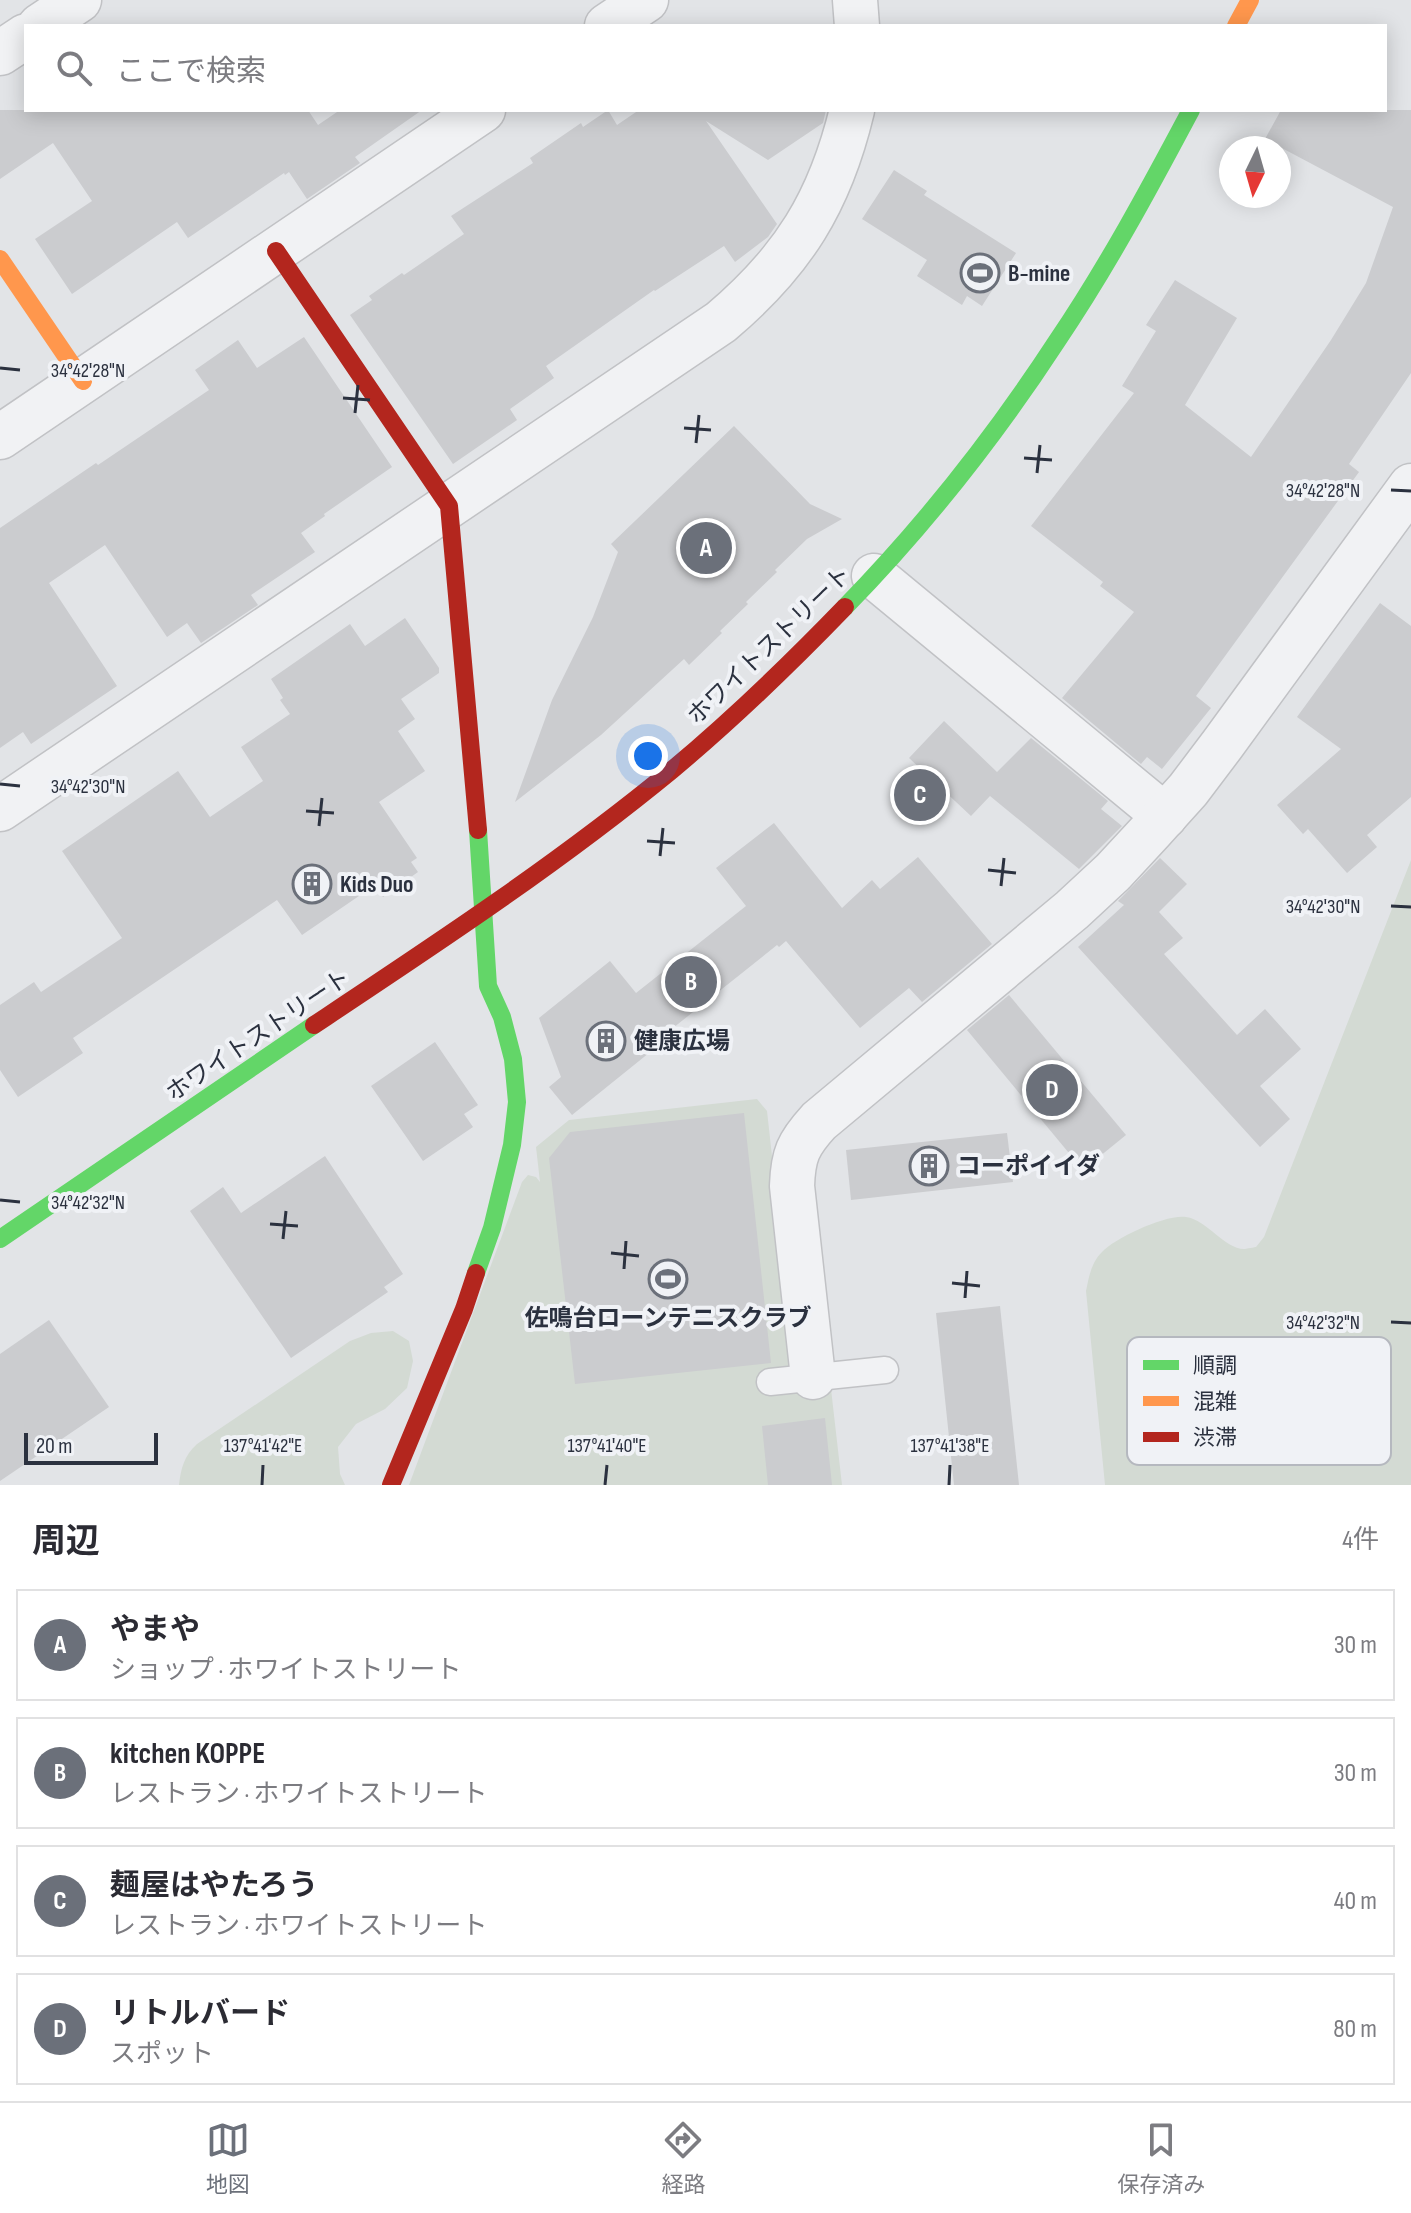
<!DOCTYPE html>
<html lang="ja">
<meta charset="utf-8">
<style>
:root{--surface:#fff;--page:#f7f7f7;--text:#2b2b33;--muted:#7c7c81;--line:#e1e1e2;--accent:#6b707a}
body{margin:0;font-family:"Sofia Sans Condensed","Noto Sans JP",sans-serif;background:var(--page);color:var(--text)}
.compass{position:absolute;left:1219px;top:136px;width:72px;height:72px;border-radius:50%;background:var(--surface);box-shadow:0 4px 20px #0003;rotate:185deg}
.scale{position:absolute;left:24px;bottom:20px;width:134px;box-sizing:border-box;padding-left:8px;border:4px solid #2b313f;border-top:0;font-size:22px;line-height:28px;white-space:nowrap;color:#2b313f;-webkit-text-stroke:6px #f0f2f6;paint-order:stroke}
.you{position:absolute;left:648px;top:756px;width:28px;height:28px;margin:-20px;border:6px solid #fff;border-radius:50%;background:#1a73e8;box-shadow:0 0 0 12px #1a73e833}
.badge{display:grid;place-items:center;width:52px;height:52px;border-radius:50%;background:var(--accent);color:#fff;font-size:26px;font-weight:700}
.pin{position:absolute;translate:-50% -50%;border:4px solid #fff;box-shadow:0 2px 8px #0006}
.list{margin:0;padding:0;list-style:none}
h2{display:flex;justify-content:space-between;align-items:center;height:104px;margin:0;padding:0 32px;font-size:34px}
h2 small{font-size:26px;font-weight:400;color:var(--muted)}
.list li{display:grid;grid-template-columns:52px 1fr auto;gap:24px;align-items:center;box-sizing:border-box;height:112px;margin:0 16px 16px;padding:0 16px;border:2px solid var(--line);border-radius:0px}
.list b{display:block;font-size:30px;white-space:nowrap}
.list p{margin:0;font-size:26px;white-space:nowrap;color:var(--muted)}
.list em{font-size:26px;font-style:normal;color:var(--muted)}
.icon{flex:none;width:44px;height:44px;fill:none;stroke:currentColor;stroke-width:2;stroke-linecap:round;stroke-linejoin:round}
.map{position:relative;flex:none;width:1411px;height:1485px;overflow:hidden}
.search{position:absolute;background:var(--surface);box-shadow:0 4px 20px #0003;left:24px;right:24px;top:24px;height:88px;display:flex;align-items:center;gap:20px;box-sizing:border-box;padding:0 28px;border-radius:0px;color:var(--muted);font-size:30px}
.sheet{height:616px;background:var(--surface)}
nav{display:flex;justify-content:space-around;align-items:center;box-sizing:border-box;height:112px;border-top:2px solid var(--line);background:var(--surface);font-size:22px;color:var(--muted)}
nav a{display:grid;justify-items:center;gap:4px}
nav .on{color:var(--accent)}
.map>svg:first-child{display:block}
.green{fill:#d3dad3}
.building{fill:#cbcccf}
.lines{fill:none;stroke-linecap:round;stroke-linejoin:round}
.lane-casing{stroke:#c1c2c5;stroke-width:29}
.street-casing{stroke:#c1c2c5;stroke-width:47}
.lane{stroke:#f1f2f4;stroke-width:26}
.street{stroke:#f1f2f4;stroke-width:44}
.fast{stroke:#63d668;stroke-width:18}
.slow{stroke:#ff974d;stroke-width:18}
.jam{stroke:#b3261e;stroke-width:18}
.ticks{fill:none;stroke:#2b313f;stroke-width:3}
.labels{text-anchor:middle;stroke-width:8;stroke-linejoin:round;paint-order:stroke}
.poi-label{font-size:24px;font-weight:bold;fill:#2b313f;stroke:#f0f2f6;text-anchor:start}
.street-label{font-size:24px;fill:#2b313f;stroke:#f0f2f6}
.key{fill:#f0f2f6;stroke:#b5b8bf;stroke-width:2}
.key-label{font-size:22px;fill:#2b313f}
.ticks-label{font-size:20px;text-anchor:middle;fill:#2b313f;stroke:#f0f2f6;stroke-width:8;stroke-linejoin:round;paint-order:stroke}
</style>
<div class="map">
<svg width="1411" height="1485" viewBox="0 0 1411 1485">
<rect width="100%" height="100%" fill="#e2e4e7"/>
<g class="green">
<path d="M1411 860V1485H1105L1086 1291C1089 1277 1091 1263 1102 1252 1115 1238 1166 1214 1186 1217 1207 1220 1225 1249 1244 1249 1245 1249 1256 1247 1256 1247L1264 1237Z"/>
<path d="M757 1099 767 1111 798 1391 831 1389 842 1485H409L522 1182 528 1175 536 1177 540 1182 536 1147 569 1120Z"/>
<path d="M393 1331 409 1341 413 1361 407 1388 385 1409 356 1424 338 1447 340 1474 345 1485H179C181 1468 184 1456 197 1444L350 1341 371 1333Z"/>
</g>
<g class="building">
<path d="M0 110H308L318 125 340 110H422L355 157 360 163 307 199 289 172 285 175 284 173 188 238 177 222 72 294 35 239 92 201 53 143 0 179Z"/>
<path d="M608 110 617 125 639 110H826L823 123 768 160 706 121 777 224 768 237 735 262 724 246 655 291 654 290 546 366 554 378 510 409 517 420 453 464 350 315 372 300 369 296 402 273 404 275 464 234 451 216 533 163 530 158 581 123 583 127Z"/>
<path d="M1281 110H1411V373L1349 464 1359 472 1196 696 1211 708 1162 769 1147 757 1141 764 1062 698 1134 612 1100 586 1103 582 1031 526 1134 393 1122 386 1156 331 1146 325 1175 280 1237 318 1185 405 1251 457 1331 340 1366 283 1393 207 1265 139Z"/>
<path d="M894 170 927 191 924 195 1016 253 982 306 967 296 962 305 917 276 927 260 862 219Z"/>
<path d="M304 337 392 467 324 514 325 516 301 533 315 552 251 595 258 605 201 643 187 623 167 637 105 545 49 583 117 686 31 744 23 732 0 748V528L96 463 98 465 209 390 195 370 238 340 257 368Z"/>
<path d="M734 426 810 504 842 519 807 539 775 570 777 572 746 602 748 604 720 631 722 633 689 665 684 659 601 735 515 802 552 700 593 617 618 552 611 544Z"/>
<path d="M1380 603 1411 626V797L1367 835 1377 847 1347 873 1308 829 1303 834 1277 805 1341 749 1297 717Z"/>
<path d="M405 618 439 668V673L401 699 415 719 398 731 425 771 379 802 417 858 411 862 418 872 383 897 375 885 302 935 277 900 73 1038 83 1053 18 1097 0 1070V1005L34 982 41 992 122 938 62 851 178 771 210 817 263 781 241 747 290 714 280 700 283 698 271 679 350 624 365 646Z"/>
<path d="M944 721 997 772 1031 738 1108 801 1101 809 1122 826 1079 869 990 796 971 816 909 758Z"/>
<path d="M774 823 842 908 872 880 880 889 918 857 992 944 922 1002 909 988 860 1028 786 941 779 947 777 945 673 1028 675 1032 572 1115 549 1087 561 1077 539 1018 610 961 636 993 746 906 716 868Z"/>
<path d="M1160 858 1187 884 1159 912 1183 938 1164 954 1237 1035 1265 1009 1301 1049 1260 1086 1290 1119 1260 1147 1078 947 1124 905 1118 901Z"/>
<path d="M1009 995 1126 1135 1083 1170 967 1030Z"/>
<path d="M435 1042 478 1105 464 1114 473 1127 423 1161 371 1086Z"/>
<path d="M744 1113 771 1363 575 1384 549 1158 570 1132Z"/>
<path d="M1007 1133 1013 1182 851 1200 846 1150Z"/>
<path d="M325 1156 403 1274 384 1287 388 1292 291 1358 190 1211 223 1187 241 1213Z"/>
<path d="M1000 1306 1019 1485H954L936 1313Z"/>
<path d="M49 1320 109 1407 0 1481V1354Z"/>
<path d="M825 1418 832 1485H768L762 1426Z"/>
</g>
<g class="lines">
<g class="lane-casing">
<path id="lane" d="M770 1382 885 1370"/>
</g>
<g class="street-casing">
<g id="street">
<path d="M855 0 857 26"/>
<path d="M40 26 79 0"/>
<path d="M607 26 646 0"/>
<path d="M0 53 26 36"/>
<path d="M0 437 483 110"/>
<path d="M874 576 1165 816"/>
<path d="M0 809 721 322C793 261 830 202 852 110"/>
<path d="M813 1377 792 1186C793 1155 798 1144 819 1121L1072 910 1113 872 1151 831 1188 790 1222 745 1411 486"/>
</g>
</g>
<use href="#lane" class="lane"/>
<use href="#street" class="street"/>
<g class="fast">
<path d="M845 607C924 526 995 436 1057 341 1107 267 1149 189 1191 110"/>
<path d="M0 1239 314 1025"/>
<path d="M476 1273 492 1228 512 1145 517 1102 513 1059 502 1017 488 986 478 830"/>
</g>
<g class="slow">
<path d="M1236 26 1250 0"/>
<path d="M0 259 83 381"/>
</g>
<g class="jam">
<path d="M276 251 449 506 478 830"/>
<path d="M314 1025C436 944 559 863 672 770 733 719 790 664 845 607"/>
<path d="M391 1485 464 1309 476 1273"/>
</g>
</g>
<path class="ticks" d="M0 368 20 370M343 398 370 400M355 413 358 385M684 428 711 430M696 443 699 415M1024 458 1052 460M1037 473 1040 445M1391 490 1411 491M0 784 20 786M306 811 334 813M319 826 322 798M647 841 675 843M660 856 663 828M988 870 1016 873M1001 886 1004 858M1391 906 1411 907M0 1200 20 1202M270 1224 298 1226M283 1239 286 1211M611 1253 639 1256M624 1269 626 1241M952 1283 980 1286M965 1298 967 1271M1391 1322 1411 1323M262 1485 263 1465M605 1485 607 1465M949 1485 950 1465"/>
<defs>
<g id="stadium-ring" transform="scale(2)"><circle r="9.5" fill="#f0f2f6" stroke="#6b707a" stroke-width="1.5"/><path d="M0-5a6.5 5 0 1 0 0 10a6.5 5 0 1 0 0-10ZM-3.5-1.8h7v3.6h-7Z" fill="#6b707a"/></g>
<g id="building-ring" transform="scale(2)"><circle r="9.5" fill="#f0f2f6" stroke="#6b707a" stroke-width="1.5"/><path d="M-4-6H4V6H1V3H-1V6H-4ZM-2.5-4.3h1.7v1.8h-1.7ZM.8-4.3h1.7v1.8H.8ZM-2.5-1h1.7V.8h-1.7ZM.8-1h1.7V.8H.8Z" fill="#6b707a"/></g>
</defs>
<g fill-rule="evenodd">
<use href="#stadium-ring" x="980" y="273"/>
<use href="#building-ring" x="312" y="884"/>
<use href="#building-ring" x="606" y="1041"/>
<use href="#building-ring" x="929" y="1166"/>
<use href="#stadium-ring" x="668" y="1279"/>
</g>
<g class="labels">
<g class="poi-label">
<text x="1008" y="281">B-mine</text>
<text x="340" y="892">Kids Duo</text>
<text x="634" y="1049">健康広場</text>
<text x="957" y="1174">コーポイイダ</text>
<text x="668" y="1326" text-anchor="middle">佐鳴台ローンテニスクラブ</text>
</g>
<g class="street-label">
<text transform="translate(769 645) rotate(-44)" y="8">ホワイトストリート</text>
<text transform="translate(258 1035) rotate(-34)" y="8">ホワイトストリート</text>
</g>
</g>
<rect x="1127" y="1337" width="264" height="128" rx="12" class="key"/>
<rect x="1143" y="1360" width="36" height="10" fill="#63d668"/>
<rect x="1143" y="1396" width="36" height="10" fill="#ff974d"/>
<rect x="1143" y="1432" width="36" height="10" fill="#b3261e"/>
<g class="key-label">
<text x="1193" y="1373">順調</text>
<text x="1193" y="1409">混雑</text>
<text x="1193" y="1445">渋滞</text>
</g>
<g class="ticks-label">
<text x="88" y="377">34°42'28"N</text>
<text x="1323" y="497">34°42'28"N</text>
<text x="88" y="793">34°42'30"N</text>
<text x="1323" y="913">34°42'30"N</text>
<text x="88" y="1209">34°42'32"N</text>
<text x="1323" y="1329">34°42'32"N</text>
<text x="263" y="1452">137°41'42"E</text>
<text x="607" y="1452">137°41'40"E</text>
<text x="950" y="1452">137°41'38"E</text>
</g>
</svg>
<svg class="compass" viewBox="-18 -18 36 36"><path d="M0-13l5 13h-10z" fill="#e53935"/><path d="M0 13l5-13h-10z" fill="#7c7c81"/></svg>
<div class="scale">20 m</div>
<div class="you"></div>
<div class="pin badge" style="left:706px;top:548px">A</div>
<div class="pin badge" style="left:691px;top:982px">B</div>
<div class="pin badge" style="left:920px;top:795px">C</div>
<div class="pin badge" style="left:1052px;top:1090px">D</div>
<div class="search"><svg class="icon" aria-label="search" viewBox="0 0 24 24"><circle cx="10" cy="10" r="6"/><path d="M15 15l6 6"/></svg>ここで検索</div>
</div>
<section class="sheet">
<h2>周辺<small>4件</small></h2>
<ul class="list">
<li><span class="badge">A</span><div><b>やまや</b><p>ショップ · ホワイトストリート</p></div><em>30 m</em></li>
<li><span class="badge">B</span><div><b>kitchen KOPPE</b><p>レストラン · ホワイトストリート</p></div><em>30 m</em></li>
<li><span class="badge">C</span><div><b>麺屋はやたろう</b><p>レストラン · ホワイトストリート</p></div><em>40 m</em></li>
<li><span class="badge">D</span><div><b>リトルバード</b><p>スポット</p></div><em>80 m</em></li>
</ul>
</section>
<nav>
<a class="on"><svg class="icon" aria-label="map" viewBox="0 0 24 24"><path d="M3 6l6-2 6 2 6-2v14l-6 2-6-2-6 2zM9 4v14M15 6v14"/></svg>地図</a>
<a><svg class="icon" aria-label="directions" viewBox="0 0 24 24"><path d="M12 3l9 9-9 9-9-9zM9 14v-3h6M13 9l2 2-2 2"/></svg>経路</a>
<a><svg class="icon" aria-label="saved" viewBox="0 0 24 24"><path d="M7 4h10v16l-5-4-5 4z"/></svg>保存済み</a>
</nav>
